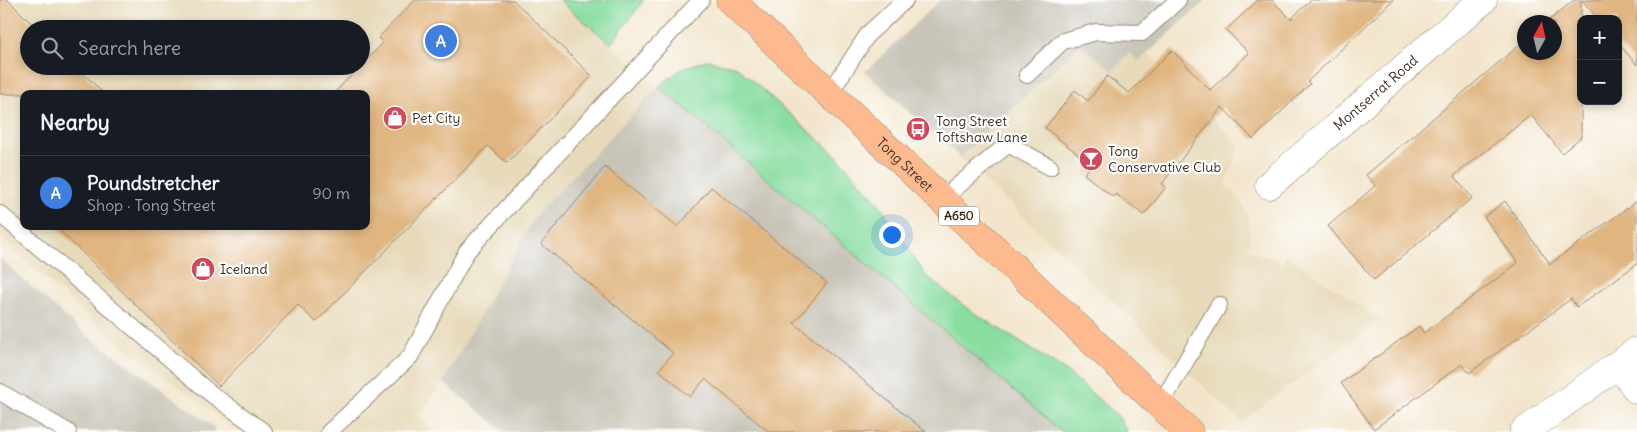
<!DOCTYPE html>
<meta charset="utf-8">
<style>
:root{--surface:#171b24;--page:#20242c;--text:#f1f3f6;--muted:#9ea1a6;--line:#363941;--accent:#7c3aed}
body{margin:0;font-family:Delius,sans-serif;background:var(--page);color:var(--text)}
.controls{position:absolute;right:15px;top:15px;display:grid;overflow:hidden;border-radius:10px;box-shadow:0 2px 8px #0003}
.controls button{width:45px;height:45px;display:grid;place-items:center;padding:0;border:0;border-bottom:1px solid var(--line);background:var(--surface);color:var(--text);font:25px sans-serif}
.compass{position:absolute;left:1517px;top:15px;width:45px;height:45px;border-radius:50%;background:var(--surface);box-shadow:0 2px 8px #0003;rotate:8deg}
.you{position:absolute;left:891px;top:234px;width:18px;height:18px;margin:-12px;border:4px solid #fff;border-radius:50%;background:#1a73e8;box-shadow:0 0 0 8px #1a73e833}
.badge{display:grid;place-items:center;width:32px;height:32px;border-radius:50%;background:var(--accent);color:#fff;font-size:16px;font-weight:700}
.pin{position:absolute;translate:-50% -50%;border:2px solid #fff;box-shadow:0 1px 5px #0006}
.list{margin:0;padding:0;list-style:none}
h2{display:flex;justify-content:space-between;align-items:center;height:65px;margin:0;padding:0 20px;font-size:21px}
h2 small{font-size:16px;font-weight:400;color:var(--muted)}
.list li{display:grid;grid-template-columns:32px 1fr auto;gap:15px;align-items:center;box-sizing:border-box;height:75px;padding:0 20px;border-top:1px solid var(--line)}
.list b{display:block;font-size:19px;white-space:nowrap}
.list p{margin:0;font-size:16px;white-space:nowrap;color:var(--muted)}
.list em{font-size:16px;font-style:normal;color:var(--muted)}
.icon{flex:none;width:28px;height:28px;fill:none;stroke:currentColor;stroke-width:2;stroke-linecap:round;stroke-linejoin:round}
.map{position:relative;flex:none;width:1637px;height:432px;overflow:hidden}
.search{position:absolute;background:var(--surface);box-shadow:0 2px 8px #0003;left:20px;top:20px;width:350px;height:55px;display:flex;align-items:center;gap:12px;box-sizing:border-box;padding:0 18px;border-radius:28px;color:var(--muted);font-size:19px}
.panel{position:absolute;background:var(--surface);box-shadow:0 2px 8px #0003;left:20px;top:90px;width:350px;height:140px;border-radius:10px}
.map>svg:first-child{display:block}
.built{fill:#e7daba;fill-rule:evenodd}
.industrial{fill:#c8c4b8}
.green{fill:#89dda0;stroke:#62845f}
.building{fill:#e0b580}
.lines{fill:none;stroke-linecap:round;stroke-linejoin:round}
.lane-casing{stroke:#968875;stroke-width:18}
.street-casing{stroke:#968875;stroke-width:29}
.highway-casing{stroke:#968875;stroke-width:29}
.lane{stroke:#fff;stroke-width:16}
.street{stroke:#fff;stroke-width:28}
.highway{stroke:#fcba8e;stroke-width:28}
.labels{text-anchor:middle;stroke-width:4.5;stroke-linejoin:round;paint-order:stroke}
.shield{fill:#fff;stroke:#766a62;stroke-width:1}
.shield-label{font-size:12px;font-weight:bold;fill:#3b2a1e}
.street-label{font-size:14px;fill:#3b2a1e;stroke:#fff}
.poi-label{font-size:14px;fill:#3b2a1e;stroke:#fff;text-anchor:start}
</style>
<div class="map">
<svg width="1637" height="432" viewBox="0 0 1637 432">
<rect width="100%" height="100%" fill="#fff"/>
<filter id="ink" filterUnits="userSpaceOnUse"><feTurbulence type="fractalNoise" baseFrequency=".02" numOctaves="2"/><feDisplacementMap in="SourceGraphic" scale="10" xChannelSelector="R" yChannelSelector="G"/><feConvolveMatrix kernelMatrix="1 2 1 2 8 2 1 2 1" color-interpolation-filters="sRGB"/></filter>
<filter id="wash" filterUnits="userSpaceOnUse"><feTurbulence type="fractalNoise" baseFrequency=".0096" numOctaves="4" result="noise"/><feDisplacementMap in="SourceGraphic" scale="20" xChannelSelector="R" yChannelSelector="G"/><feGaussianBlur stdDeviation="1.12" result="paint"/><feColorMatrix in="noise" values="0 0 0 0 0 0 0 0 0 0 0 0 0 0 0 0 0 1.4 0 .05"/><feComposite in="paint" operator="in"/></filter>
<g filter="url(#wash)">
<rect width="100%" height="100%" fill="#f2e5cc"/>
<g class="built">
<path d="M0 0H559L659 86 535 216 443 382 419 415 435 432H238L101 328 0 237ZM29 29H361V66H29ZM24 94H366V226H24Z"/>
<path d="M1081 43 1129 53 1139 61 1148 53 1240 146 1225 186 1235 194 1248 214 1250 238 1247 249 1283 263 1286 255 1380 319 1241 422 960 157Z"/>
</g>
<g class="industrial">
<path d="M940 0H1206L1139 61 1129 53 1113 71 1081 44 960 157 865 72Z"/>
<path d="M659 86 1062 432H505L443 382 535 216Z"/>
<path d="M0 259 86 335 214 427V432H0Z"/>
</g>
<g class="green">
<path d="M559 0H643V1L611 44Z"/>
<path d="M707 60 737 67 837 156 880 205 926 276 968 309 1067 372 1118 416 1127 432H1062L659 86 683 68Z"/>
</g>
<g id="blocks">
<g class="building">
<path d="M0 0H8L37 29H29V66H76L104 94H0Z"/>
<path d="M415 0H513L592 76 507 163 488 146 316 322 298 305 219 386 55 226H366V94H333L383 43 378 38Z"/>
<path d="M1258 0H1272L1291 19 1311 0H1393L1308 81 1310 84 1253 139 1222 107 1162 184 1166 187 1144 215 1116 194 1113 197 1084 174 1092 165 1045 128 1075 90 1088 101 1107 76 1129 93 1172 50 1210 90 1249 53 1226 30Z"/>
<path d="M1574 0H1581V137L1562 153 1531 115 1454 176 1472 198 1374 280 1328 226 1375 186 1366 175 1524 41V52H1554V22H1547Z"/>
<path d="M1582 0H1637V65L1618 43V19H1598Z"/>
<path d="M605 167 678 227 711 187 827 283 794 323 926 432H769L705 379 690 397 659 370 673 353 541 244Z"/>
<path d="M1505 201 1550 264 1637 201V264L1577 307 1571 299 1469 373 1462 364 1374 429 1341 383 1419 326 1424 333 1518 263 1484 217Z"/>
</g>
</g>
</g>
<g filter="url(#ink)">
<use href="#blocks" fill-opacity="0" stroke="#968875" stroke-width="1"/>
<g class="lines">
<g class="lane-casing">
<g id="lane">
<path d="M1027 75 1063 41 1096 32 1142 33 1178 0"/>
<path d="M830 93 868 34 905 0"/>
<path d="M941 200 1008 144 1050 167"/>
<path d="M0 214 210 393 264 432"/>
<path d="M0 392 68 432"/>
<path d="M1160 405 1219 305"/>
<path d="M329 432 410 357 467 251 701 0"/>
</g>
</g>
<g class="street-casing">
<g id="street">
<path id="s1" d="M1269 185 1483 0"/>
<path d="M1619 364 1637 390"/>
<path d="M1524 432 1637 351"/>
</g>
</g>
<g class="highway-casing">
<g id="highway">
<path id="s2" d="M730 0 1189 432"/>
</g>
</g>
<use href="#lane" class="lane"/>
<use href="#street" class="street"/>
<use href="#highway" class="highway"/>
</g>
</g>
<defs>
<g id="shop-disc" transform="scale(1.25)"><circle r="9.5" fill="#d1495b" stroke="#fff"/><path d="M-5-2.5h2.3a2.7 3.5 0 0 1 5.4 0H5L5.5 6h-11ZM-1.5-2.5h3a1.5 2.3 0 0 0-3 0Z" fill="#fff"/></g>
<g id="bus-disc" transform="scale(1.25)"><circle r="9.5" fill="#d1495b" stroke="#fff"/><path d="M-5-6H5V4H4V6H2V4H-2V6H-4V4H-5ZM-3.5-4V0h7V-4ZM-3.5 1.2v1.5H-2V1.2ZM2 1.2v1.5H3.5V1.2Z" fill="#fff"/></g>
<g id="bar-disc" transform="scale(1.25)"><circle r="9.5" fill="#d1495b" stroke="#fff"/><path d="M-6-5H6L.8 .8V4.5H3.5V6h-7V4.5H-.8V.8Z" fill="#fff"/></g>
</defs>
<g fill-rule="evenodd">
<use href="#shop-disc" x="395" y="118"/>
<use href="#bus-disc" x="918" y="129"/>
<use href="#bar-disc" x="1091" y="159"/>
<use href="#shop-disc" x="203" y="269"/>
</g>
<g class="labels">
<rect class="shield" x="939" y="206.5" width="40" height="19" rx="4"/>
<g class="shield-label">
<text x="959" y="220">A650</text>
</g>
<g class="street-label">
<text dy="5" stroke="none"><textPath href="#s1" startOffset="141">Montserrat Road</textPath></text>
<text dy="5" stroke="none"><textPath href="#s2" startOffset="240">Tong Street</textPath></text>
</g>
<g class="poi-label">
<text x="412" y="123">Pet City</text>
<text x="936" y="126">Tong Street<tspan x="936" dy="16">Toftshaw Lane</tspan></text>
<text x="1108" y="156">Tong<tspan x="1108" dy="16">Conservative Club</tspan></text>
<text x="220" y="274">Iceland</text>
</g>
</g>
</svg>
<div class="controls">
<button>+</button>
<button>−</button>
</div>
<svg class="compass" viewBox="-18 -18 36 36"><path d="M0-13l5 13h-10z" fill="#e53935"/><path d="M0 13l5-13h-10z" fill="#9ea1a6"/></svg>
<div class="you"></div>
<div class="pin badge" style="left:441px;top:41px;background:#3f7fe0">A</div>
<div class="search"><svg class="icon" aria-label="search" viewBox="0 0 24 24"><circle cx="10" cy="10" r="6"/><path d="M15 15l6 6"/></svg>Search here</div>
<section class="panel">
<h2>Nearby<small></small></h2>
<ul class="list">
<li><span class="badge" style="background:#3f7fe0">A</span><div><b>Poundstretcher</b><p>Shop · Tong Street</p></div><em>90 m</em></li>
</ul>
</section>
</div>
